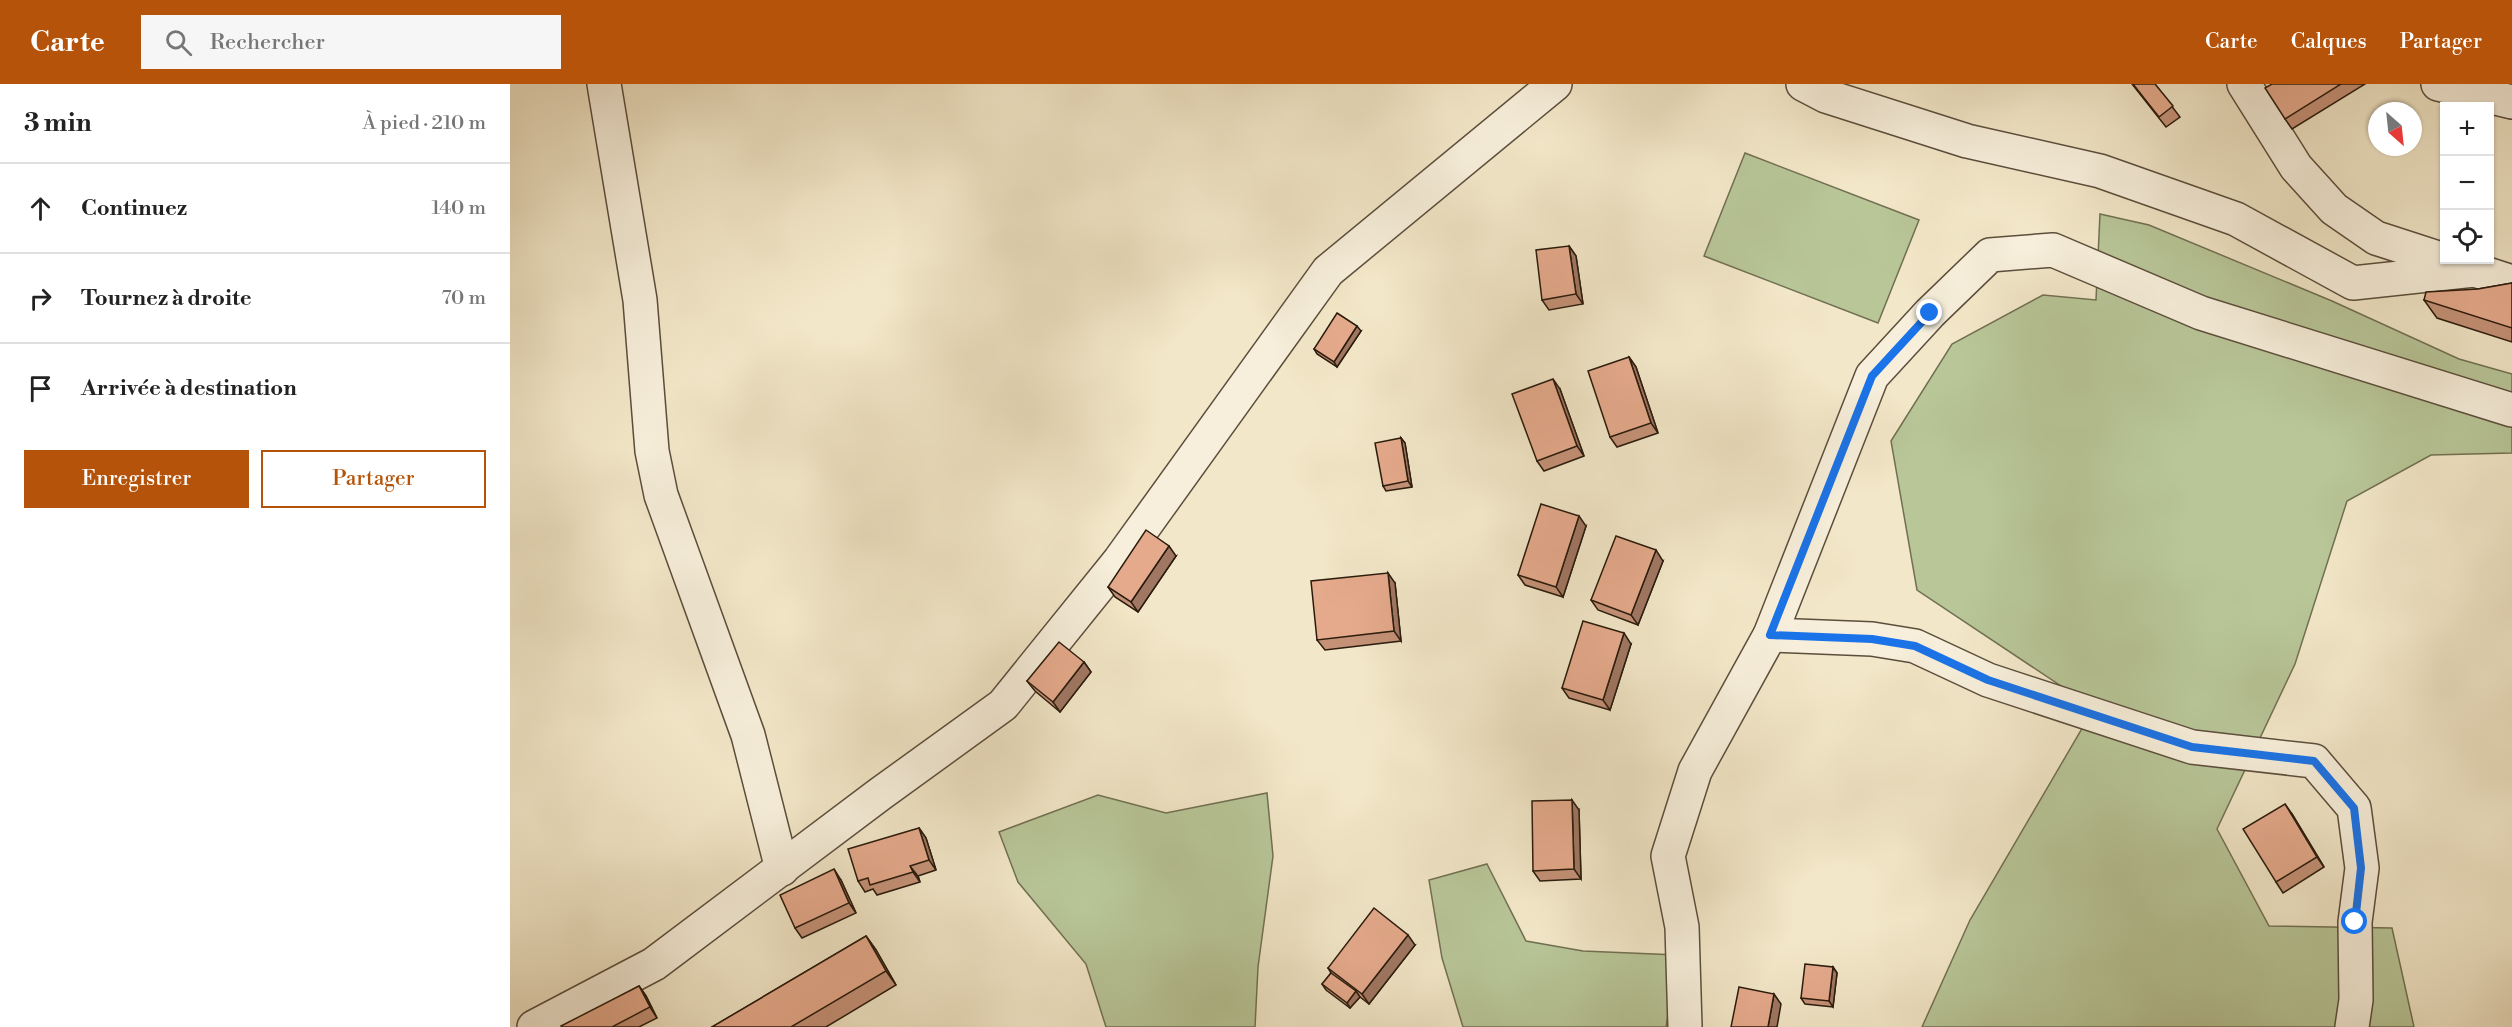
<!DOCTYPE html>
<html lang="fr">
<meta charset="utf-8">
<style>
:root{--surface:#fff;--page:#f6f6f6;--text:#222;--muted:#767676;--line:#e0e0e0;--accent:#b45309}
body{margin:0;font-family:"Libre Bodoni",serif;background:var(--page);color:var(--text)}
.controls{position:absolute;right:18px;top:18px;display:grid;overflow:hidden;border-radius:0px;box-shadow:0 2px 4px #0004}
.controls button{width:54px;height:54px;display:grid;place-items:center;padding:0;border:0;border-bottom:2px solid var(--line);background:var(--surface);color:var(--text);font:30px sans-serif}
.compass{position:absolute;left:1858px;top:18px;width:54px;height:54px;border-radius:50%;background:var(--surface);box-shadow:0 2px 4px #0004;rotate:153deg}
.stop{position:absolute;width:18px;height:18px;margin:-14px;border:4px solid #1a73e8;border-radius:50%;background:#fff}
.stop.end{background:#1a73e8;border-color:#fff;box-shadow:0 2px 6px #0008}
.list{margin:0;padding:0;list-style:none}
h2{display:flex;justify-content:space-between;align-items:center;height:78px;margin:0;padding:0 24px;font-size:26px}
h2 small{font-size:20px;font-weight:400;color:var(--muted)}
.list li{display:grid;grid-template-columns:39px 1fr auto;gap:18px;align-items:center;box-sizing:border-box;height:90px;padding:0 24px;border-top:2px solid var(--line)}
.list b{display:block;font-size:22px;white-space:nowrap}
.list em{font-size:20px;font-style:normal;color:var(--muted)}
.actions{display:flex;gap:12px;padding:18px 24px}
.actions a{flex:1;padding:14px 0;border:2px solid var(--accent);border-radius:0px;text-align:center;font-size:21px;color:var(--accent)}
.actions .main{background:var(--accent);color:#fff}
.icon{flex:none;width:33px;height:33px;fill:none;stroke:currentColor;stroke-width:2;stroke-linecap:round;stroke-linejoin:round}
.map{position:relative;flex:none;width:2002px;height:943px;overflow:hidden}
header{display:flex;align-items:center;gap:36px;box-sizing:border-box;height:84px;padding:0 30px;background:var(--accent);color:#fff}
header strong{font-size:28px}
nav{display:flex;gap:33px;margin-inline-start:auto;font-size:21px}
.search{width:420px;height:54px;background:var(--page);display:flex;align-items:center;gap:15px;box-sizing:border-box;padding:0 21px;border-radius:0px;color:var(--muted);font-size:22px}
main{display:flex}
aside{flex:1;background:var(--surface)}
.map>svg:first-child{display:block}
.green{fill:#b8c698;stroke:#717052;stroke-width:1.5}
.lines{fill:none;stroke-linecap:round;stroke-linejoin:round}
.minor-casing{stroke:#5c4e3c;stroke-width:36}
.minor{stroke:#f7efdb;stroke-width:33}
.wall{fill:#c59278;stroke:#2a1b0d;stroke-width:1.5}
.shaded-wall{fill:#a07762;stroke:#2a1b0d;stroke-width:1.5}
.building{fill:#e5aa8c;stroke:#2a1b0d;stroke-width:1.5}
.route{stroke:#1a73e8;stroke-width:8}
</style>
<header>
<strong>Carte</strong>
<div class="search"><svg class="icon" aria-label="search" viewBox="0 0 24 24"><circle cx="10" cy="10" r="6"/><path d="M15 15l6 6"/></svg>Rechercher</div>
<nav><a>Carte</a><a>Calques</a><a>Partager</a></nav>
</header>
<main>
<aside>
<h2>3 min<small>À pied · 210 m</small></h2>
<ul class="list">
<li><svg class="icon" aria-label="ahead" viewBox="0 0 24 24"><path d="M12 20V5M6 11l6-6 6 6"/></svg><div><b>Continuez</b></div><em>140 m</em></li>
<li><svg class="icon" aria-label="right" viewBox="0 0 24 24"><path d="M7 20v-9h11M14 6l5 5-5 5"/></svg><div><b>Tournez à droite</b></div><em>70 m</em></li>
<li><svg class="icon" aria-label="arrive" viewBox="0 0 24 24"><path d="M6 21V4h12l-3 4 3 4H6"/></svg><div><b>Arrivée à destination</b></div></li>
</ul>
<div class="actions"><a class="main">Enregistrer</a><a>Partager</a></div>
</aside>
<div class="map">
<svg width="2002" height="943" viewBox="0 0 2002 943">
<rect width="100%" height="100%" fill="#f2e7c8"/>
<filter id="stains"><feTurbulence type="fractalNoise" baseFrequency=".00333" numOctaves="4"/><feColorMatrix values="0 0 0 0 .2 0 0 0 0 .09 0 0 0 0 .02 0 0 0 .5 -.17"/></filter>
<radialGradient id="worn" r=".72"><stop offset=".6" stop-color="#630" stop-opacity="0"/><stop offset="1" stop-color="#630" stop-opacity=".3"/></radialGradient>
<g class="green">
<path d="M1235 69 1409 136 1368 239 1194 172Z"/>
<path d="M1590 130 1639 141 1822 217 1949 275 2002 290V369L1921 371 1837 417 1785 580 1707 745 1759 842 1882 844 1904 943H1412L1460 836 1584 624 1407 506 1381 357 1442 260 1533 211 1586 216Z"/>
<path d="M757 709 763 772 748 883 745 943H596L576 880 508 798 489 748 588 711 656 729Z"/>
<path d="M977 780 1016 857 1073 867 1167 871 1156 943H953L932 874 919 796Z"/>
</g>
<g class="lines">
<g class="minor-casing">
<g id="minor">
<path d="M94 0 130 216 142 367 151 411 238 651 272 785"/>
<path d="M1293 0 1316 12 1457 57 1590 87 1726 135 1843 199 1964 186"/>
<path d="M1734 0 1786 83 1824 125 1866 154 2002 198"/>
<path d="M1928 0 2002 18"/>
<path d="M1260 551 1362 555 1405 562 1478 596 1682 663 1804 677 1844 724 1852 784 1845 838 1846 916 1842 943"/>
<path d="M24 943 144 880 370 710 493 621 610 476 818 187 1045 0"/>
<path d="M1175 943 1172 843 1158 772 1185 687 1260 551 1362 292 1420 229 1480 171 1543 166 1691 229 2002 326"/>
</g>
</g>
<use href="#minor" class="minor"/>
</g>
<g class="wall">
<path d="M1622 0H1645L1670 33 1656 43Z"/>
<path d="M1762 0H1855L1782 45 1775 35Z"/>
<path d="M1059 162 1066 172 1073 220 1039 226 1032 216Z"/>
<path d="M2002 199V258L1927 234 1914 216 1968 205Z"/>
<path d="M851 247 827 283 807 270 804 265Z"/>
<path d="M1119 273 1126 283 1148 349 1107 363 1100 353Z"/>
<path d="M1050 305 1074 372 1034 387 1027 377Z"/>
<path d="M891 354 895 359 902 403 876 407 873 402Z"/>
<path d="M1076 442 1053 513 1015 501 1008 491Z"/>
<path d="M666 472 628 528 605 513 598 503Z"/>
<path d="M1153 477 1128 541 1088 526 1081 516Z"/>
<path d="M885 499 891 557 815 566 807 556Z"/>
<path d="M1121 560 1100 626 1059 614 1052 604Z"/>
<path d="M574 578 581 588 550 628 525 607 517 597Z"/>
<path d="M1069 726 1071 795 1030 797 1023 787Z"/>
<path d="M1782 730 1814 783 1773 809 1766 798Z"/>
<path d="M409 744 416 754 426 786 408 792 410 798 367 811 363 805 355 808 348 797Z"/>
<path d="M331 796 346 829 292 854 285 844Z"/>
<path d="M356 852 366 866 386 901 316 943H202Z"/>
<path d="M905 861 859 920 850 913 840 924 816 906 812 900 821 889 818 884Z"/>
<path d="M1323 883 1327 889 1323 923 1295 920 1291 914Z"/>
<path d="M129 902 136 912 147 934 129 943H52Z"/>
</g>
<g class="shaded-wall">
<path d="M1059 162 1066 172 1073 220 1066 210Z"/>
<path d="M847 242 851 247 827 283 824 278Z"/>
<path d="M1119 273 1126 283 1148 349 1141 339Z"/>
<path d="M1043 295 1050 305 1074 372 1067 362Z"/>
<path d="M891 354 895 359 902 403 898 397Z"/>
<path d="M1069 432 1076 442 1053 513 1046 503Z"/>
<path d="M659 462 666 472 628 528 621 518Z"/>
<path d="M1146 466 1153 477 1128 541 1121 531Z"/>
<path d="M878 489 885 499 891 557 884 547Z"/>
<path d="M1114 549 1121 560 1100 626 1093 616Z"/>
<path d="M574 578 581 588 550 628 543 618Z"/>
<path d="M1062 716 1069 726 1071 795 1064 785Z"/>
<path d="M1775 720 1782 730 1814 783 1807 773Z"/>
<path d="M409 744 416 754 426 786 419 776Z"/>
<path d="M400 782 408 792 410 798 403 788Z"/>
<path d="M324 785 331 796 346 829 339 819Z"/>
<path d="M898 851 905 861 859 920 852 910Z"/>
<path d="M356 852 366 866 386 901 376 887Z"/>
<path d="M1323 883 1327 889 1323 923 1319 917Z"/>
<path d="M129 902 136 912 147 934 140 923Z"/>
<path d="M846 907 850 913 840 924 837 919Z"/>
<path d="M1264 910 1271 920 1267 943H1258Z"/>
</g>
<g class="building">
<path d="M1623 0H1645L1663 22 1649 33Z"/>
<path d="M1762 0H1831L1775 35 1755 4Z"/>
<path d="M1059 162 1066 210 1032 216 1026 166Z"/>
<path d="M2002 199V244L1914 216 1916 208 1968 205Z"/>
<path d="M827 229 847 242 824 278 804 265Z"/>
<path d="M1119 273 1141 339 1100 353 1078 287Z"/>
<path d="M1043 295 1067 362 1027 377 1002 310Z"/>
<path d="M891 354 898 397 873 402 865 359Z"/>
<path d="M1031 420 1069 432 1046 503 1008 491Z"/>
<path d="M636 446 659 462 621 518 598 503Z"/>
<path d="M1106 452 1146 466 1121 531 1081 516Z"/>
<path d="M878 489 884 547 807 556 801 497Z"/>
<path d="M1073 537 1114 549 1093 616 1052 604Z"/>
<path d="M549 558 574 578 543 618 517 597Z"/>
<path d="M1062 716 1064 785 1023 787 1022 717Z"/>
<path d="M1775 720 1807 773 1766 798 1733 745Z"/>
<path d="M409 744 419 776 400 782 403 788 360 801 358 794 348 797 338 765Z"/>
<path d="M324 785 339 819 285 844 270 811Z"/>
<path d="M864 824 898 851 852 910 818 884Z"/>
<path d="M356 852 376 887 281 943H202Z"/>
<path d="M1295 880 1323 883 1319 917 1291 914Z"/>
<path d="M821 889 846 907 837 919 812 900Z"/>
<path d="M129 902 140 923 102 943H52L51 942Z"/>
<path d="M1229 903 1264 910 1258 943H1221Z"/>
</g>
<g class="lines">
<path class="route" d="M1420 229 1362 292 1260 551 1362 555 1405 562 1478 596 1682 663 1804 677 1844 724 1851 784 1845 838"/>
</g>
<rect width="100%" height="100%" filter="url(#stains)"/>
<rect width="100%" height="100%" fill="url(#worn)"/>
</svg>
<div class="controls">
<button>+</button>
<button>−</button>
<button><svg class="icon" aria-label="locate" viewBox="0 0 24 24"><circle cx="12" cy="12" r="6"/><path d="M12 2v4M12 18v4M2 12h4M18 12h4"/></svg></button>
</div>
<svg class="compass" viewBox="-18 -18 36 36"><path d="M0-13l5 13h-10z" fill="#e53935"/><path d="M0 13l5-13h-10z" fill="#767676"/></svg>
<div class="stop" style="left:1845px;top:838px"></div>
<div class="stop end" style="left:1420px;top:229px"></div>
</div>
</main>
